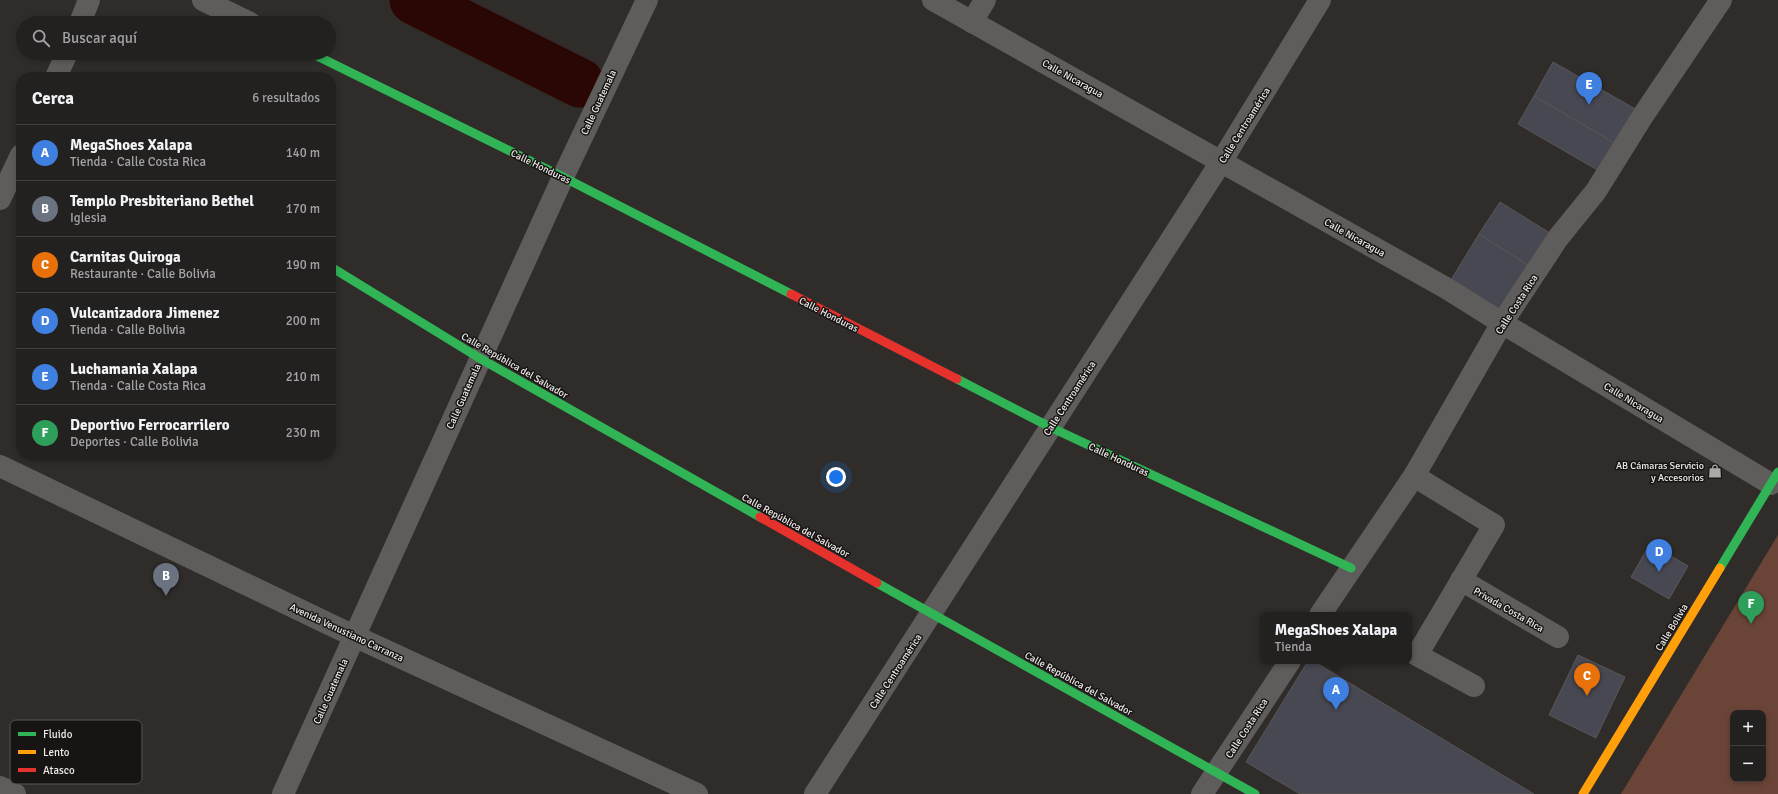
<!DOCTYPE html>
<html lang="es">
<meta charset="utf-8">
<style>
:root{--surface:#232120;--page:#2b2929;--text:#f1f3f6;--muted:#a3a3a5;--line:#403e3e;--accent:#8bbbb9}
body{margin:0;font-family:Signika,sans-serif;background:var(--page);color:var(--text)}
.controls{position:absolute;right:12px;bottom:12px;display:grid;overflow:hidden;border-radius:8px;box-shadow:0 2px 6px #0003}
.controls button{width:36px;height:36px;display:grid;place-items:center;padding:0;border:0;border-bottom:1px solid var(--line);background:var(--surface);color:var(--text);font:20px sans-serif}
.you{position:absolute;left:836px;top:477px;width:14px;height:14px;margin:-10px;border:3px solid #fff;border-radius:50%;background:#1a73e8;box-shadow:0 0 0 6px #1a73e833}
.badge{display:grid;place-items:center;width:26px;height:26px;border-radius:50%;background:var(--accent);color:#fff;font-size:13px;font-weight:700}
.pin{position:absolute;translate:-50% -33px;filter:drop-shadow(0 1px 2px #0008)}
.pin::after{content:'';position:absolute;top:21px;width:14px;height:12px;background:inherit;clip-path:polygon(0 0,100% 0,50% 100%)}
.popup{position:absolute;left:1260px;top:612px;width:152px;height:52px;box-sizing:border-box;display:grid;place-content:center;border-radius:8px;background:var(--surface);filter:drop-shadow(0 1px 3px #0005);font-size:13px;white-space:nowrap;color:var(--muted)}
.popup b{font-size:15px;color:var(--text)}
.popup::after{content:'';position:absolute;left:50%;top:100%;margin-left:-8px;border:8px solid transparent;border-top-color:var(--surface)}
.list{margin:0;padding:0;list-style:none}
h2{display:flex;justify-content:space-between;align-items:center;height:52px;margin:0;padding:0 16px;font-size:17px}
h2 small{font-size:13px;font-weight:400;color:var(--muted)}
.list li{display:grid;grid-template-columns:26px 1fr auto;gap:12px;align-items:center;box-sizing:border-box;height:56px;padding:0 16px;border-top:1px solid var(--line)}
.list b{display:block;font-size:15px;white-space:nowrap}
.list p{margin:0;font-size:13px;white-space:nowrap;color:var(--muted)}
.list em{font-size:13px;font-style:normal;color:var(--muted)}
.icon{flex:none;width:22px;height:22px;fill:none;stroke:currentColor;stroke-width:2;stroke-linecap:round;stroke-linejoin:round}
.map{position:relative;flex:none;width:1778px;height:794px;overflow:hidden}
.search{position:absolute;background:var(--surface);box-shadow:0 2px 6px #0003;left:16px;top:16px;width:320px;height:44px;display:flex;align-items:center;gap:10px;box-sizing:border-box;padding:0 14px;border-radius:22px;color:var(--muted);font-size:15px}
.panel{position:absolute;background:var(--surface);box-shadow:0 2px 6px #0003;left:16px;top:72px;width:320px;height:388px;border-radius:16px}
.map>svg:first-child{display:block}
.green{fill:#6a4437;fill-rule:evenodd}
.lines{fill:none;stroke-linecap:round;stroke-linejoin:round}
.river{stroke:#2a0604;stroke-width:49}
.building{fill:#484852;stroke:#585757}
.street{stroke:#5f5d5c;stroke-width:22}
.fast{stroke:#30b455;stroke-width:9}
.slow{stroke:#ff9f0a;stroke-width:9}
.jam{stroke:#e5322d;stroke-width:9}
.labels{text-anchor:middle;stroke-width:3;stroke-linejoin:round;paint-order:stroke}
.street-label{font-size:10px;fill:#eeeae9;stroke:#171413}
.poi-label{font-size:10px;fill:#eeeae9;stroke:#171413;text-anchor:end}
.key{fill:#171413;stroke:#585453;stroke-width:1}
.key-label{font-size:11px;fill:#eeeae9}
</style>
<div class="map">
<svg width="1778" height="794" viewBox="0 0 1778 794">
<rect width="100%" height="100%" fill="#2f2c2a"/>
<path class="green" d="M1778 535V794H1621ZM1733 713H1763V779H1733Z"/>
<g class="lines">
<path class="river" d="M414 0 580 83"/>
</g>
<g class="building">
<path d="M1553 62 1644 114 1623 148 1534 96Z"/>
<path d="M1534 96 1623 148 1606 175 1518 124Z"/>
<path d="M1500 202 1558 238 1537 271 1479 234Z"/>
<path d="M1479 234 1537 271 1502 323 1446 288Z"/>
<path d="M1650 544 1688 566 1669 599 1631 577Z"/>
<path d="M1578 655 1625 677 1596 738 1549 715Z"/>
<path d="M1308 661H1313L1534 794H1300L1246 762Z"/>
</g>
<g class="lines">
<g class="street">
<path d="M203 0 250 23"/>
<path d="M933 0 1446 288 1502 323 1771 484"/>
<path d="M972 22 985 0"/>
<path d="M80 23 89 0"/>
<path d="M56 77 67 53"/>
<path d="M0 199 21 155"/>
<path d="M0 466 354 636 697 794"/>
<path d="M1414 476 1494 525 1417 655 1474 686"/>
<path d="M1461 580 1558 637"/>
<path d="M1320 615 1414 476 1502 323 1558 238 1596 191 1644 114 1721 0"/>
<path d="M0 787 15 794"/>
<path d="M283 794 563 177 647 0"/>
<path d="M815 794 1221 162 1320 0"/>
<path d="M1202 794 1290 661"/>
</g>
<g class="fast">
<path d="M311 53 563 177 791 294"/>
<path d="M331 267 481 359 760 517"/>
<path d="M957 379 1050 427 1351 568"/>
<path d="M1720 568 1778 472"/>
<path d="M877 583 1255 794"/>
</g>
<path class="slow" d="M1583 794 1720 568"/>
<g class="jam">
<path d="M791 294 957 379"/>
<path d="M760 517 877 583"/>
</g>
</g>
<defs>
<g id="shop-bare" transform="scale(1.08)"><path d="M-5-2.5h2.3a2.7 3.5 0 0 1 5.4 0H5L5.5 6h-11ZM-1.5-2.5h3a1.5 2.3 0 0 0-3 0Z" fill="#aba8a6" stroke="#171413" stroke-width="2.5" paint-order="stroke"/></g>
</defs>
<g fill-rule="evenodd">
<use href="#shop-bare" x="1715" y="471"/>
</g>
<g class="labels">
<g class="street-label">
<text transform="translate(1073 78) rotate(29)" y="4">Calle Nicaragua</text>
<text transform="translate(598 102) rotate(-65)" y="4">Calle Guatemala</text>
<text transform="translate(1244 125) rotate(-58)" y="4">Calle Centroamérica</text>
<text transform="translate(541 166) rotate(26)" y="4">Calle Honduras</text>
<text transform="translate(1355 237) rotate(29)" y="4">Calle Nicaragua</text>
<text transform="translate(1516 304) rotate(-57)" y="4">Calle Costa Rica</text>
<text transform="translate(829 314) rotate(27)" y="4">Calle Honduras</text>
<text transform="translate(515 365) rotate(30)" y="4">Calle República del Salvador</text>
<text transform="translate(463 396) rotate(-66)" y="4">Calle Guatemala</text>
<text transform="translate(1069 398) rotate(-57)" y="4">Calle Centroamérica</text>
<text transform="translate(1634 402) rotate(31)" y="4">Calle Nicaragua</text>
<text transform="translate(1119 459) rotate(25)" y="4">Calle Honduras</text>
<text transform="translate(796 525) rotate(29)" y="4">Calle República del Salvador</text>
<text transform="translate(1509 609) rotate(30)" y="4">Privada Costa Rica</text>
<text transform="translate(1671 627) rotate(-59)" y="4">Calle Bolivia</text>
<text transform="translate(347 632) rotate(25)" y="4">Avenida Venustiano Carranza</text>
<text transform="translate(895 671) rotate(-57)" y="4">Calle Centroamérica</text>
<text transform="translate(1079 683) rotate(29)" y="4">Calle República del Salvador</text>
<text transform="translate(330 691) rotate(-66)" y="4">Calle Guatemala</text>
<text transform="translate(1246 728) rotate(-57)" y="4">Calle Costa Rica</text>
</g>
<g class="poi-label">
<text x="1704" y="469">AB Cámaras Servicio<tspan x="1704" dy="12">y Accesorios</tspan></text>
</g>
</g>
<rect x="10" y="720" width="132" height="64" rx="6" class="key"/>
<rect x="18" y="732" width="18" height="4" fill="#30b455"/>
<rect x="18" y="750" width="18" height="4" fill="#ff9f0a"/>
<rect x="18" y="768" width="18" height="4" fill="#e5322d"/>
<g class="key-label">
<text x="43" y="738">Fluido</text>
<text x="43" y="756">Lento</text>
<text x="43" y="774">Atasco</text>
</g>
</svg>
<div class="controls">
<button>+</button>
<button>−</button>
</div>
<div class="you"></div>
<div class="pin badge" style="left:1336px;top:710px;background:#3f7fe0">A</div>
<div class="popup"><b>MegaShoes Xalapa</b>Tienda</div>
<div class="pin badge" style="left:166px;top:596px;background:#6b7280">B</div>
<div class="pin badge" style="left:1587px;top:696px;background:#e8710a">C</div>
<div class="pin badge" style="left:1659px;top:572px;background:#3f7fe0">D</div>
<div class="pin badge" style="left:1589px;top:105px;background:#3f7fe0">E</div>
<div class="pin badge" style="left:1751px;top:624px;background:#2e9e5b">F</div>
<div class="search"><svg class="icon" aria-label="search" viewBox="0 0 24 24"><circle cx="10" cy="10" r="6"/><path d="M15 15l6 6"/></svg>Buscar aquí</div>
<section class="panel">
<h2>Cerca<small>6 resultados</small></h2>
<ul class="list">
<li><span class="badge" style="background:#3f7fe0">A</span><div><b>MegaShoes Xalapa</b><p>Tienda · Calle Costa Rica</p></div><em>140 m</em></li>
<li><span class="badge" style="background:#6b7280">B</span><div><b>Templo Presbiteriano Bethel</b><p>Iglesia</p></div><em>170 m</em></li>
<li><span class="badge" style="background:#e8710a">C</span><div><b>Carnitas Quiroga</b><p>Restaurante · Calle Bolivia</p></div><em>190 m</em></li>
<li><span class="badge" style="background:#3f7fe0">D</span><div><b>Vulcanizadora Jimenez</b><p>Tienda · Calle Bolivia</p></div><em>200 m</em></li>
<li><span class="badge" style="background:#3f7fe0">E</span><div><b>Luchamania Xalapa</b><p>Tienda · Calle Costa Rica</p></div><em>210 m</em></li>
<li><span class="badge" style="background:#2e9e5b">F</span><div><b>Deportivo Ferrocarrilero</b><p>Deportes · Calle Bolivia</p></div><em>230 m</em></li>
</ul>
</section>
</div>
